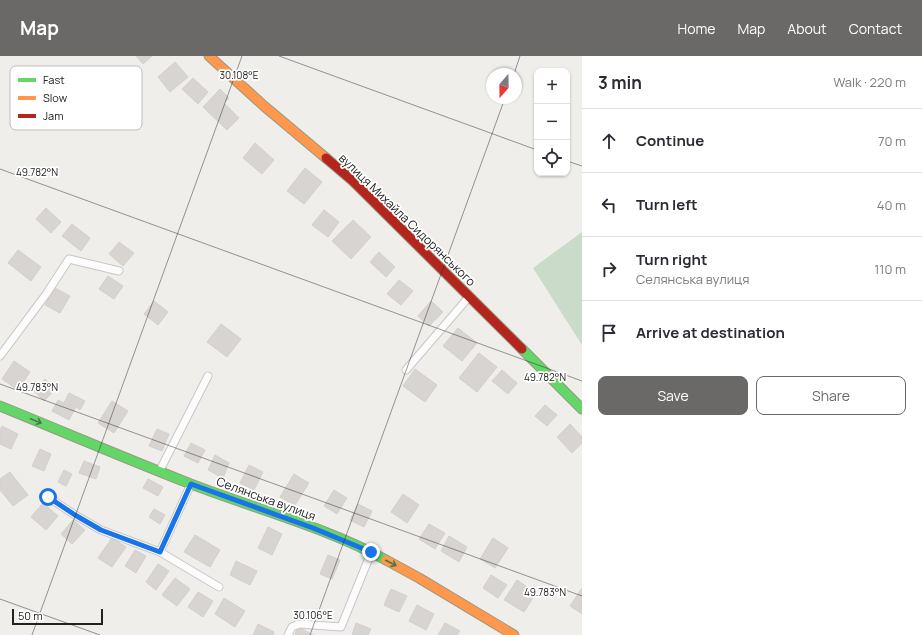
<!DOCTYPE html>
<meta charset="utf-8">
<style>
:root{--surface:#fff;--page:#f2f2f3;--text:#2b2b33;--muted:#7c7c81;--line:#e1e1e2;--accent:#6a6968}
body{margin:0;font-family:Manrope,sans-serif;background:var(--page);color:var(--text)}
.controls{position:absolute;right:12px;top:12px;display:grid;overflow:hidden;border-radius:8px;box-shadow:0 1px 3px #0004}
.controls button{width:36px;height:36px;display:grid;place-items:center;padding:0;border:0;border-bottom:1px solid var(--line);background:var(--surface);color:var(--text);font:20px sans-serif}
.compass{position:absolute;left:486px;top:12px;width:36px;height:36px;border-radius:50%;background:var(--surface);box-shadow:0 1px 3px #0004;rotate:200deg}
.scale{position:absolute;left:12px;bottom:10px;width:91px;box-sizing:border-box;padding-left:4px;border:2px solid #222;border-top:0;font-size:11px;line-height:14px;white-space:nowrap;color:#222;-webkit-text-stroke:3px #fff;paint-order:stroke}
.stop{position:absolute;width:12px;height:12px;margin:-9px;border:3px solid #1a73e8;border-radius:50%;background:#fff}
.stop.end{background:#1a73e8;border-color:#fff;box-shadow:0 1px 4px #0008}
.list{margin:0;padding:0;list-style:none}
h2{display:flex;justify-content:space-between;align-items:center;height:52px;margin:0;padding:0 16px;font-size:17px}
h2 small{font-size:13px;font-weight:400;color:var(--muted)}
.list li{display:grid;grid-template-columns:26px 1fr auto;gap:12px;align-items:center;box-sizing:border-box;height:64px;padding:0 16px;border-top:1px solid var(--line)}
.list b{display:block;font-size:15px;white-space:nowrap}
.list p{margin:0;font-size:13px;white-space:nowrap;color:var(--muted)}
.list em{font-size:13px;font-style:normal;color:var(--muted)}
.actions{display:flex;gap:8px;padding:12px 16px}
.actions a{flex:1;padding:9px 0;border:1px solid var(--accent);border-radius:8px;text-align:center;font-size:14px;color:var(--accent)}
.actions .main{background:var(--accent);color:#fff}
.icon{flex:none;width:22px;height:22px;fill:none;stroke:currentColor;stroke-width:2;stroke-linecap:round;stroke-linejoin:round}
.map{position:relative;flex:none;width:582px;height:579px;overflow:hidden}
header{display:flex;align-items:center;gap:24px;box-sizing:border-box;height:56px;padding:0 20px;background:var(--accent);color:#fff}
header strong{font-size:19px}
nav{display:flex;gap:22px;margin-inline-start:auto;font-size:14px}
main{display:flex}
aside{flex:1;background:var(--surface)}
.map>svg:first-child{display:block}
.cemetery{fill:#cadbca}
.building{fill:#d7d4d2;stroke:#d3d0cc}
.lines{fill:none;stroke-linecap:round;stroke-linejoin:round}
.lane-casing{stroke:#c9c8c7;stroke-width:9}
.fast-casing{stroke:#999a82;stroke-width:11}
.slow-casing{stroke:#999a82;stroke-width:11}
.jam-casing{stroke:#999a82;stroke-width:11}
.lane{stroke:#fdfcfc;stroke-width:7}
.fast{stroke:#63d668;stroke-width:9}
.slow{stroke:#ff974d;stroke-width:9}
.jam{stroke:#b3261e;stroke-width:9}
.oneway{stroke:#427c45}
.route{stroke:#1a73e8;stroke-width:5}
.ticks{fill:none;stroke:#222;stroke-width:1;stroke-opacity:0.45}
.labels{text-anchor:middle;stroke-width:3.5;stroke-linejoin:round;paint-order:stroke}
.street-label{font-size:12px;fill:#222;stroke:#fff}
.key{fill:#fff;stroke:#bdbdbd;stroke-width:1}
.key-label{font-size:11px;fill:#222}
.ticks-label{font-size:10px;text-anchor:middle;fill:#222;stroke:#fff;stroke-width:3.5;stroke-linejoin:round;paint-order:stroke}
</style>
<header>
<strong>Map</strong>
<nav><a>Home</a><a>Map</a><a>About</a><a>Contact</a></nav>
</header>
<main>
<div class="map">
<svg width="582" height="579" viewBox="0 0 582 579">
<rect width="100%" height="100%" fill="#f0eeeb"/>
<path class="cemetery" d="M582 176V289L533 212Z"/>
<g class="building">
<path d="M136 0H152L143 8Z"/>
<path d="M175 6 188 21 170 36 158 21Z"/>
<path d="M193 22 208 36 198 48 182 33Z"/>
<path d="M220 33 229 42 224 47 239 62 227 74 203 51Z"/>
<path d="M255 87 274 104 262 118 243 102Z"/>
<path d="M305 112 322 126 304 148 287 135Z"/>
<path d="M46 152 61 166 51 177 36 163Z"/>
<path d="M324 154 339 166 328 181 312 169Z"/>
<path d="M353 164 371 181 351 203 332 185Z"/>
<path d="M72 168 90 182 81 195 62 180Z"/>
<path d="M119 186 134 197 123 210 109 198Z"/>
<path d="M18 194 41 211 31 225 8 207Z"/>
<path d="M379 196 395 211 386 221 370 206Z"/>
<path d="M108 220 123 230 114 243 99 233Z"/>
<path d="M399 224 413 235 401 249 387 238Z"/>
<path d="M55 232 70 240 60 257 45 249Z"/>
<path d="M154 245 168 256 158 269 144 258Z"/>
<path d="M431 245 443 256 429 270 418 260Z"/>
<path d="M221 268 241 283 227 301 207 286Z"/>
<path d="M458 272 477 287 462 305 443 290Z"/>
<path d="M479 297 497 311 477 336 459 322Z"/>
<path d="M14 305 30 316 18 334 2 323Z"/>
<path d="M415 313 437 329 425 346 403 330Z"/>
<path d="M502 314 517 327 508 338 492 325Z"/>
<path d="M45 323 55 334 44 345 34 335Z"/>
<path d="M69 337 85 345 80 354 76 351 69 364 52 355 58 344 64 347Z"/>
<path d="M112 345 128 355 114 377 98 367Z"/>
<path d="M545 349 557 359 547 370 535 360Z"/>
<path d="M570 368 582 381V387L572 397 557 381Z"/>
<path d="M2 370 18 378 11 393 0 388V374Z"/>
<path d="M157 373 169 378 162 395 149 390Z"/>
<path d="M191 387 205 394 198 407 184 400Z"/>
<path d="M40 393 51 398 44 415 32 410Z"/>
<path d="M215 399 229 407 223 422 208 414Z"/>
<path d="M84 405 100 411 96 423 79 417Z"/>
<path d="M249 409 263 416 254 434 240 427Z"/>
<path d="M64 414 72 418 66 430 58 426Z"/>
<path d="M10 416 28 439 13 450 0 434V423Z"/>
<path d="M294 418 309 427 295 449 280 441Z"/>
<path d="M148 423 163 431 158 440 143 432Z"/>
<path d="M334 434 347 442 337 458 324 450Z"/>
<path d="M403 438 419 449 407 467 391 456Z"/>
<path d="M43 447 58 460 46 474 31 461Z"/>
<path d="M358 448 372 455 364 471 350 464Z"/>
<path d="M154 453 165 459 160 468 149 461Z"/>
<path d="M73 464 85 474 72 488 61 478Z"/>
<path d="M429 468 445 477 435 493 419 483Z"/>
<path d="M268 471 282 478 272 499 258 492Z"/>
<path d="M195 479 220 494 210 511 184 496Z"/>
<path d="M449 480 467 491 459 506 441 495Z"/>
<path d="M112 482 126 491 112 511 98 502Z"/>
<path d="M493 482 508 492 495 512 480 503Z"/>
<path d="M135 494 146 500 136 517 125 510Z"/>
<path d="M328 499 340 504 332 523 320 518Z"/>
<path d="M236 505 257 515 250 529 230 519Z"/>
<path d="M158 508 169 515 156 534 146 526Z"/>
<path d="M491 519 507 529 498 542 483 532Z"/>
<path d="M175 522 190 533 177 550 162 539Z"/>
<path d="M517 524 536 537 524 556 504 544Z"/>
<path d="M582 532V558L570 550Z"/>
<path d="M391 533 407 540 399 556 384 549Z"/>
<path d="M198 536 213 545 203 561 188 551Z"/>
<path d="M224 542 245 555 235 571 215 558Z"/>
<path d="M417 549 434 558 426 574 409 565Z"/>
<path d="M356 567 371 573 368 579H352Z"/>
<path d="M445 567 460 575 457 579H438Z"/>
<path d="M258 568 274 576 273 579H253Z"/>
<path d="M298 571 313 579H295Z"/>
</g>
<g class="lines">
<g class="lane-casing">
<g id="lane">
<path d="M0 300 47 237 69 203 119 215"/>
<path d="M406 314 468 242"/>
<path d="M160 414 208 320"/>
<path d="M48 441 75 459 101 474 160 496 191 428"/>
<path d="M160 496 219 531"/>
<path d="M288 579 292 571 299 568 341 571 371 497"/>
</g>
</g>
<g class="fast-casing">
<g id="fast">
<path d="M522 293 582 353"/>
<path d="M0 350C64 376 127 403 191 428 256 453 325 471 386 504"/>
</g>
</g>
<g class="slow-casing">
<g id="slow">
<path d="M209 0 264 50 326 102"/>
<path d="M386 504 419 522 514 579"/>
</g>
</g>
<g class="jam-casing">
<path id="jam" d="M326 102 353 125 522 293"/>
</g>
<use href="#lane" class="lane"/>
<use href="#fast" class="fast"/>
<use href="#slow" class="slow"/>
<use href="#jam" class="jam"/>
</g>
<defs><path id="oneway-shaft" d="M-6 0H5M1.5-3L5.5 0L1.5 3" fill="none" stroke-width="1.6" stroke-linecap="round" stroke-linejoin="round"/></defs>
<g class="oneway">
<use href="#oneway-shaft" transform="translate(36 365) rotate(22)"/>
<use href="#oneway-shaft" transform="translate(391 507) rotate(27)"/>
</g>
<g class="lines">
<path class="route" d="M48 441 75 459 101 474 160 496 191 428 313 472 371 496"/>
</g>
<path class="ticks" d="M279 0 537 94M514 18 520 0M567 105 582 110M0 113 582 325M0 328 582 540M0 543 100 579M32 579 242 0M310 579 505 42"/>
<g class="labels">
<g class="street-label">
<text transform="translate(407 164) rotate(44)" y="4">вулиця Михайла Сидорянського</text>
<text transform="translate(266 443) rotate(20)" y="4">Селянська вулиця</text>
</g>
</g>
<rect x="10" y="10" width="132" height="64" rx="6" class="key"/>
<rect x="18" y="22" width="18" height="4" fill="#63d668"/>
<rect x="18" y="40" width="18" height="4" fill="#ff974d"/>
<rect x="18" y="58" width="18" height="4" fill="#b3261e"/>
<g class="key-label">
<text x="43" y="28">Fast</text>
<text x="43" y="46">Slow</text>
<text x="43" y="64">Jam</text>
</g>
<g class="ticks-label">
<text x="239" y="23">30.108°E</text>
<text x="37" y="120">49.782°N</text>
<text x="545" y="325">49.782°N</text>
<text x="37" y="335">49.783°N</text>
<text x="545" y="540">49.783°N</text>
<text x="313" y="563">30.106°E</text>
</g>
</svg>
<div class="controls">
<button>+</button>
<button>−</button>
<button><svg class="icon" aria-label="locate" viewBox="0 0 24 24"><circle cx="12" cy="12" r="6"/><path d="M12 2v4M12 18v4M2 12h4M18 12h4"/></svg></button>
</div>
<svg class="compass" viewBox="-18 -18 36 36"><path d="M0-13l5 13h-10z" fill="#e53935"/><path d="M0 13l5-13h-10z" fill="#7c7c81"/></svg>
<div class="scale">50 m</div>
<div class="stop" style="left:48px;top:441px"></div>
<div class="stop end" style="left:371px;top:496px"></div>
</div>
<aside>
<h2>3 min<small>Walk · 220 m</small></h2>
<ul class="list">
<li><svg class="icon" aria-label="ahead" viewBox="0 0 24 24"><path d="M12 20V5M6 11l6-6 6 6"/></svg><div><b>Continue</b></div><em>70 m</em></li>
<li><svg class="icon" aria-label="left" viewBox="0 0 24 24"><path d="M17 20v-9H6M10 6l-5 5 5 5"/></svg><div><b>Turn left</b></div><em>40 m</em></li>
<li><svg class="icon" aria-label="right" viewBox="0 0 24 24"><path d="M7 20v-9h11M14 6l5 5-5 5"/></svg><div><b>Turn right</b><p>Селянська вулиця</p></div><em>110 m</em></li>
<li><svg class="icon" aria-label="arrive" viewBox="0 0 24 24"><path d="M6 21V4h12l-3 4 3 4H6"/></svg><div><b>Arrive at destination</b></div></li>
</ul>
<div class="actions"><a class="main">Save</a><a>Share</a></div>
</aside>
</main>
